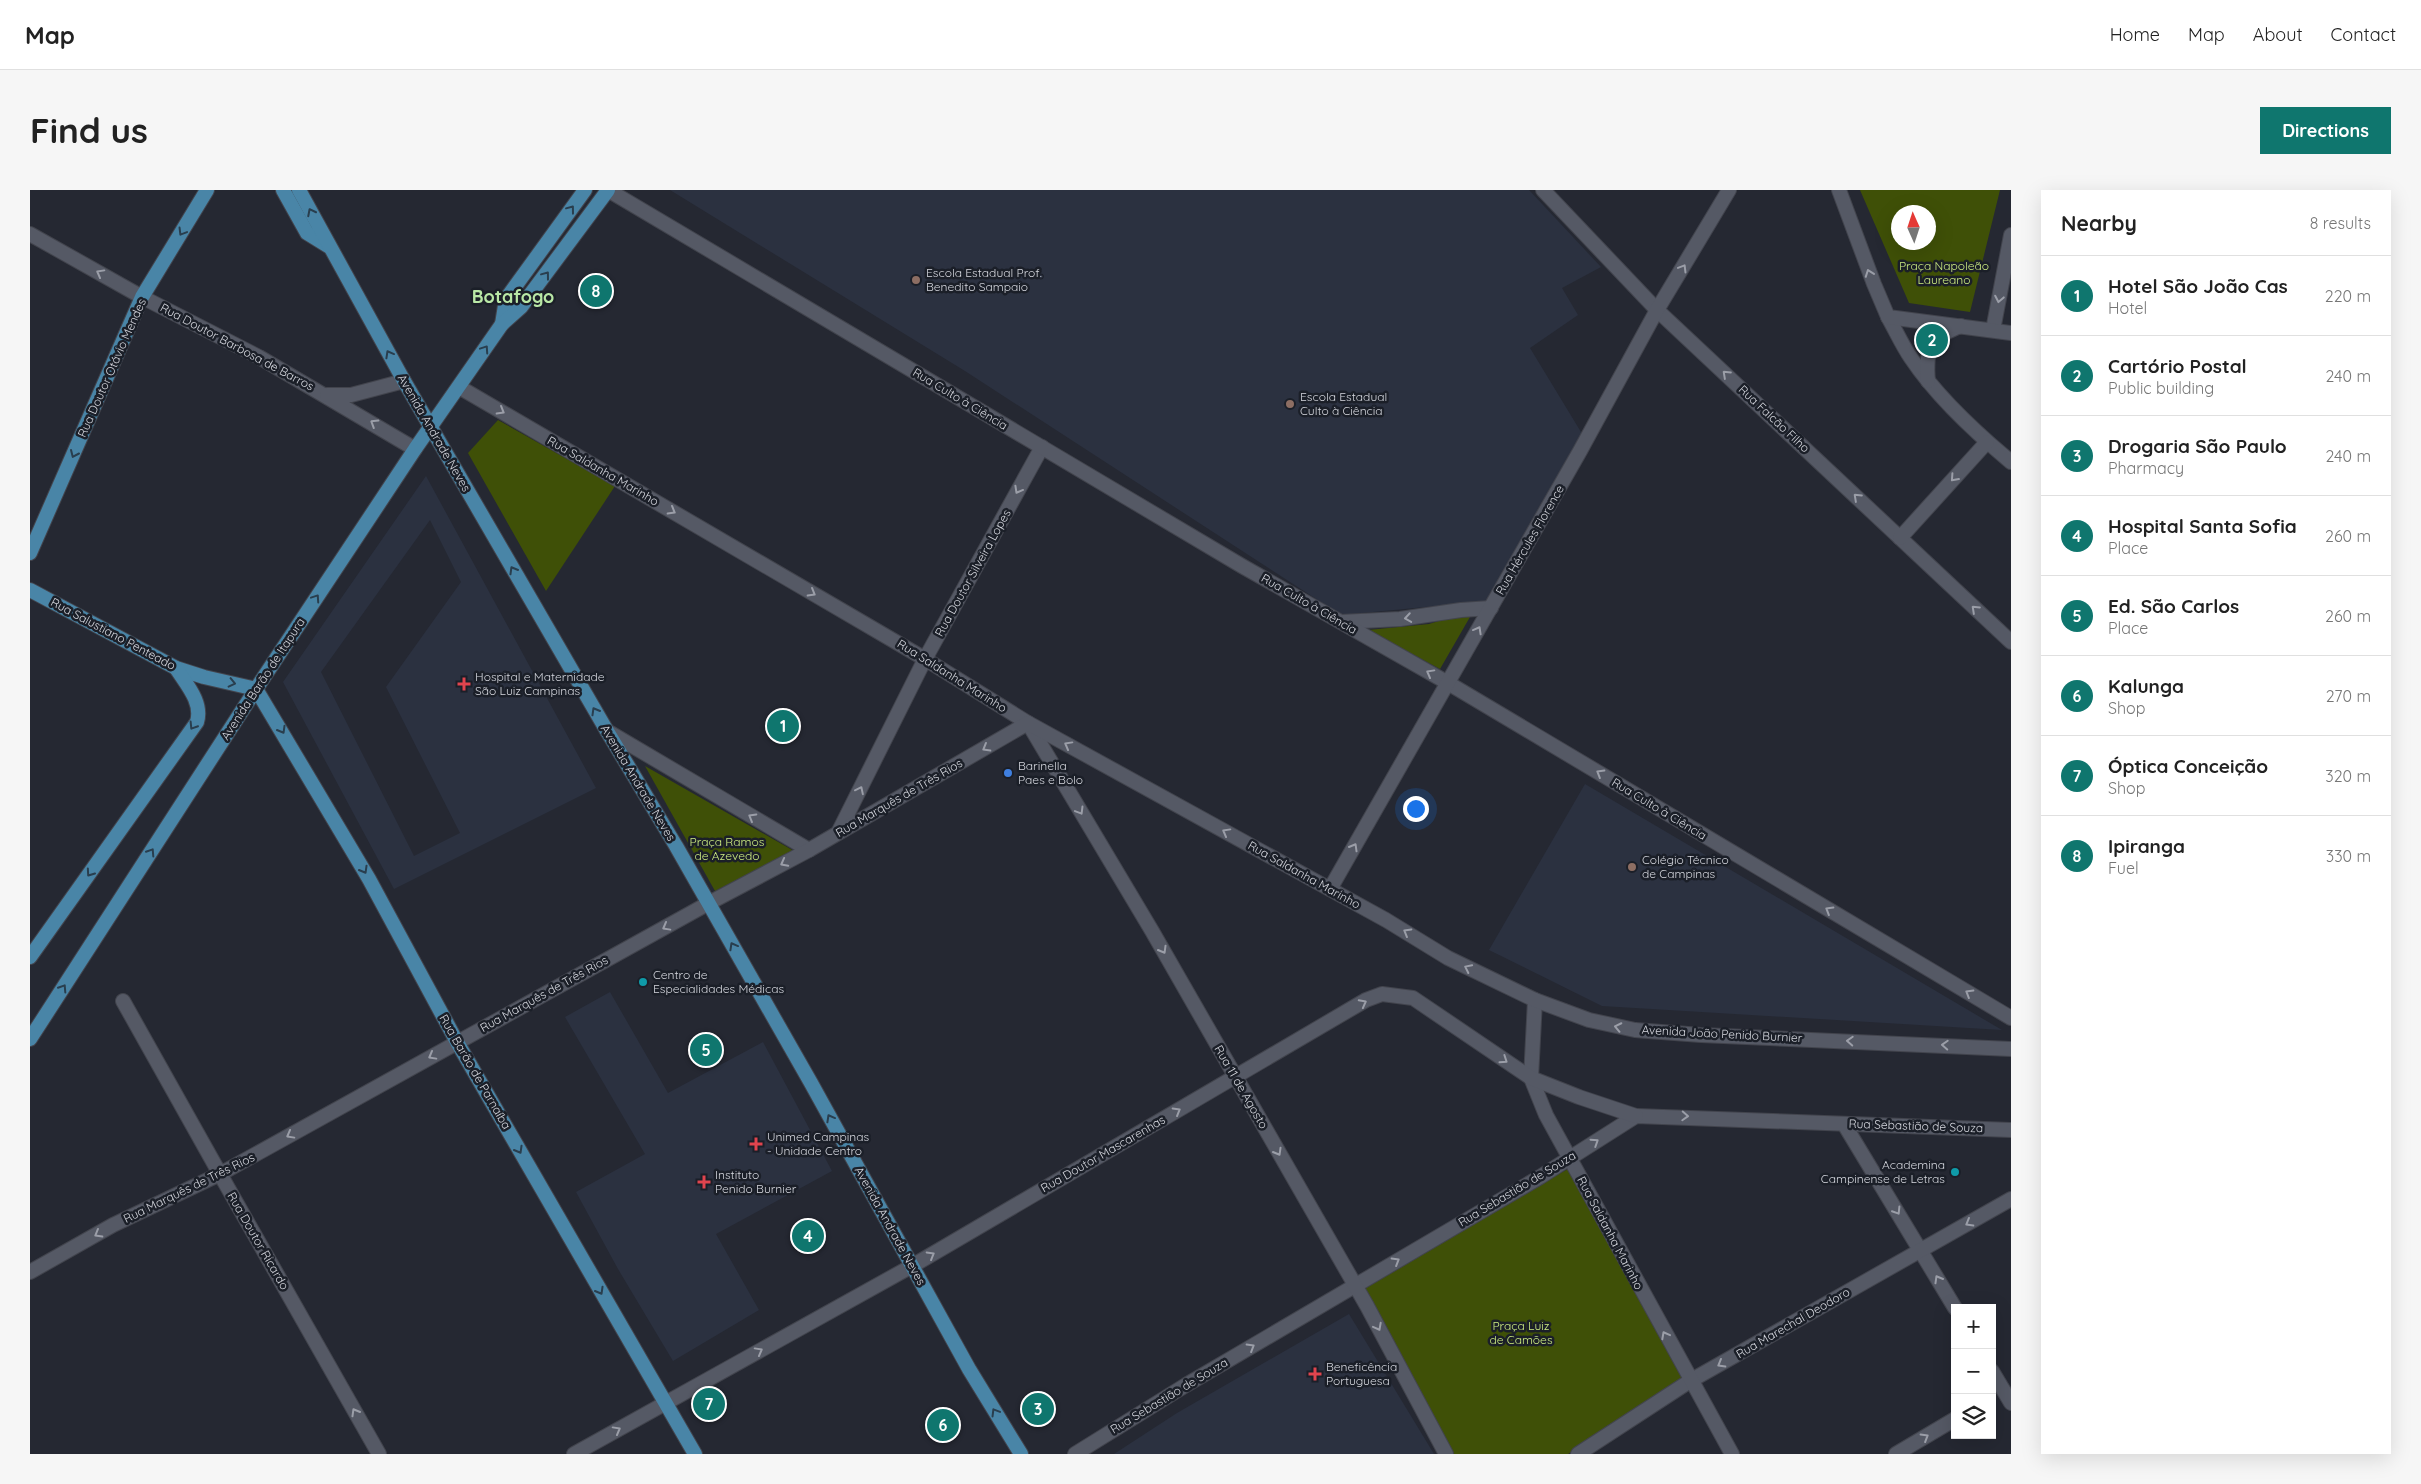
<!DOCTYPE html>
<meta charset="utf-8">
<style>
:root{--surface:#fff;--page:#f6f6f6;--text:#222;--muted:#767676;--line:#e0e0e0;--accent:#0f766e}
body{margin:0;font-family:Quicksand,sans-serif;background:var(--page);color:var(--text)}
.controls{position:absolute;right:15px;bottom:15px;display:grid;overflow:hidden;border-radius:0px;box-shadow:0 5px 20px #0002}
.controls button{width:45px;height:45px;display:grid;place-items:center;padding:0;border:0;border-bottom:1px solid var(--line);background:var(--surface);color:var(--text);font:25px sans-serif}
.compass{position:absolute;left:1861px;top:15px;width:45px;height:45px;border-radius:50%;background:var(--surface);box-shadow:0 5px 20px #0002;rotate:357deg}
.you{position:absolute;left:1385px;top:618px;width:18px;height:18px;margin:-12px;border:4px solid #fff;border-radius:50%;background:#1a73e8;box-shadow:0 0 0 8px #1a73e833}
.badge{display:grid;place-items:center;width:32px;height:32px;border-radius:50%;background:var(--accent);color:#fff;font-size:16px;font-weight:700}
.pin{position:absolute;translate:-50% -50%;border:2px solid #fff;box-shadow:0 1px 5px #0006}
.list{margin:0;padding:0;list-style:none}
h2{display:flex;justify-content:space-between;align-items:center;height:65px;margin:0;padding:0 20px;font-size:21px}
h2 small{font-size:16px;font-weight:400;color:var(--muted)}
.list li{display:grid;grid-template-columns:32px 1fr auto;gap:15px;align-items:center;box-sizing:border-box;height:80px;padding:0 20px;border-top:1px solid var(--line)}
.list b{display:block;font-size:19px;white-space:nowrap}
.list p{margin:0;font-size:16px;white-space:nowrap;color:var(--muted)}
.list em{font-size:16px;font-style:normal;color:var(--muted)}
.icon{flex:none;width:28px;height:28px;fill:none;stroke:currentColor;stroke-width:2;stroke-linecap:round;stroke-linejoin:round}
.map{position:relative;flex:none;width:1981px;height:1264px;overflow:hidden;border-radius:0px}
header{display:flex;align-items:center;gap:30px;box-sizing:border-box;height:70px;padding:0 25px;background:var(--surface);border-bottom:1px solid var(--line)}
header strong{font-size:24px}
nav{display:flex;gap:28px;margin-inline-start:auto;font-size:18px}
.intro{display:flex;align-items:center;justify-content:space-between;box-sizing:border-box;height:120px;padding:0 30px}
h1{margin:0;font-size:35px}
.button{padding:12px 22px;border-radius:0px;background:var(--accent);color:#fff;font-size:18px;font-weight:700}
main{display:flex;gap:30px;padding:0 30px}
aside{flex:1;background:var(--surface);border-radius:0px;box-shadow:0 5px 20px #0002}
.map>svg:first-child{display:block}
.built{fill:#2b3140;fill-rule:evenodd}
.green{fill:#3f5007;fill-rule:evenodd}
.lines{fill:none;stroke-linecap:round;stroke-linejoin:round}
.minor-casing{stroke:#42444d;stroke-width:16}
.tertiary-casing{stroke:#42444d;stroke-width:16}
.secondary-casing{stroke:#42444d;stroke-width:16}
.primary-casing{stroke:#42444d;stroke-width:16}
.minor{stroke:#555965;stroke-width:14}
.tertiary{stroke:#555965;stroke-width:14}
.secondary{stroke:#555965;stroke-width:14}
.primary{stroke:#4985a7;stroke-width:14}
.oneway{stroke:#293e4e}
.oneway2{stroke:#9b9ea8}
.education-dot{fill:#8d6e63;stroke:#1b1f28;stroke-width:2}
.health-dot{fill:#e0444e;stroke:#1b1f28;stroke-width:2}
.shop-dot{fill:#3f7fe0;stroke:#1b1f28;stroke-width:2}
.culture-dot{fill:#0f9aa8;stroke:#1b1f28;stroke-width:2}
.labels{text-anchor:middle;stroke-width:5;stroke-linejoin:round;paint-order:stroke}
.park-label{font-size:12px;fill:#cdec82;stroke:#1b1f28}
.poi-label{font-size:12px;fill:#d5d7de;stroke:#1b1f28;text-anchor:start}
.street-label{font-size:12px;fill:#d5d7de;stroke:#1b1f28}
.district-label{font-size:18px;font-weight:bold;fill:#b9e8a6;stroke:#1b1f28}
</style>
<header>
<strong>Map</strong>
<nav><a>Home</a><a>Map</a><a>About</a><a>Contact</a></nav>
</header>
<div class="intro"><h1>Find us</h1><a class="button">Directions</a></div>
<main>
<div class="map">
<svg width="1981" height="1264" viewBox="0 0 1981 1264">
<rect width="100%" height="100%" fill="#252832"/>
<g class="built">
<path d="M640 0H1499L1571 77 1532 98 1548 125 1500 158 1554 247 1459 411 1311 425 935 181Z"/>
<path d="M396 286 566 598 364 699 253 492ZM400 330 431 392 356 497 430 643 384 666 291 482Z"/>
<path d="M1555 594 1972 840 1572 816 1459 760Z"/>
<path d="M580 802 638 903 733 852 802 981 686 1044 729 1120 643 1171 588 1079 546 1002 615 964 535 827Z"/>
<path d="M1319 1124 1404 1264H1084L1147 1223Z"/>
</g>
<g class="green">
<path d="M1830 0H1970L1940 122 1879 113ZM1898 22V52H1868V22Z"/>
<path d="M468 230 585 296 516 401 438 263Z"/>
<path d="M1444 420 1410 479 1338 440 1399 434Z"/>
<path d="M615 576 764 661 685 701Z"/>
<path d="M1538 979 1660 1191 1538 1264H1416L1324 1095Z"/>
</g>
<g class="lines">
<g class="minor-casing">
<g id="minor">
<path d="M1513 0 1627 120 1981 452"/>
<path d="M1858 127C1866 141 1872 155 1881 168 1907 207 1945 242 1981 272"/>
<path d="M1963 140 1981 45"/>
<path d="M1898 191C1895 159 1900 147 1931 136"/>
<path d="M1870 348 1957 252"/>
<path d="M1311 432 1370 429 1431 420 1461 418"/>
<path d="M577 541 779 660"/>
<path d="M808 643 895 469 1012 257"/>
<path d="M93 811 190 984"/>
<path d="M1814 934 1925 1118"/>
<path d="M1962 1181 1981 1213"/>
<path d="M1045 1264 1156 1195 1510 987 1606 926 1981 940"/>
<path d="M1548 1264 1660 1191 1981 1009"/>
<path d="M1866 1264 1925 1229"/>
</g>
</g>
<g class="tertiary-casing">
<g id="tertiary">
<path d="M578 0 1212 376 1418 493 1981 828"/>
<path d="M0 44 112 107 229 167 385 259"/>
<path d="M429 197 895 469 998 533 1122 741 1337 1116 1416 1264"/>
<path d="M297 205H321L374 191"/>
<path d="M1300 699 1550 261 1627 120 1699 0"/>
<path d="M1505 810 1501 888 1516 925 1702 1264"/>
<path d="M190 984 349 1264"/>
<path d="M544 1264 882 1076 1336 810 1352 804 1383 808 1501 888 1549 907 1606 926"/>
</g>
</g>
<g class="secondary-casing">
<g id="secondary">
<path d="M1809 0 1844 94 1858 127 1981 143"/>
<path d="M0 1082 83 1035 190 984 679 713 779 660 998 533 1356 730 1418 768 1505 810 1559 830 1605 840 1671 845 1981 859"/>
</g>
</g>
<g class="primary-casing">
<g id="primary">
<path d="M253 0 277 43 298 56"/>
<path d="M269 0 374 191 577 541 646 656 781 893 939 1179 991 1264"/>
<path d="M472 134 476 109 555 0"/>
<path d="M0 363 112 107 177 0"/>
<path d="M0 400 146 478 174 487 226 499 339 689 427 852 665 1264"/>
<path d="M0 767 167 532C173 512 156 494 146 478"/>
<path d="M0 849 226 499 385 259 472 134 491 117 578 0"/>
</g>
</g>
<use href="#minor" class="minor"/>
<use href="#tertiary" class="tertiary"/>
<use href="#secondary" class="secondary"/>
<use href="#primary" class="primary"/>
</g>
<defs><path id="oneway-chevron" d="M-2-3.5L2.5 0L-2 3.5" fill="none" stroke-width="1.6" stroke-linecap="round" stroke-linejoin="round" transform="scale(1.25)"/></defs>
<g class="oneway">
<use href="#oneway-chevron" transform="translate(541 19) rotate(-53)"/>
<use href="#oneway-chevron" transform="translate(281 22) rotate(-117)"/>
<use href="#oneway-chevron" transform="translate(152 42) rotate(121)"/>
<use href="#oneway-chevron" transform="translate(516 85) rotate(-53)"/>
<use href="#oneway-chevron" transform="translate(455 159) rotate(-56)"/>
<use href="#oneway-chevron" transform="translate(359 164) rotate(-119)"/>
<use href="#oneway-chevron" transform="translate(44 264) rotate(114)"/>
<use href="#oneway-chevron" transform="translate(483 380) rotate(-120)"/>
<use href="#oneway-chevron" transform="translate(286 408) rotate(-56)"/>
<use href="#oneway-chevron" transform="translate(202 493) rotate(13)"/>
<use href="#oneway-chevron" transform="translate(565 521) rotate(-120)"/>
<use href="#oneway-chevron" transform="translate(163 536) rotate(122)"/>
<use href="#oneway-chevron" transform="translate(252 540) rotate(60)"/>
<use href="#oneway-chevron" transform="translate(121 662) rotate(-57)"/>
<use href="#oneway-chevron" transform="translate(334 680) rotate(60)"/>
<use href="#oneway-chevron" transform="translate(60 683) rotate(125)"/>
<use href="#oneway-chevron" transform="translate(703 756) rotate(-119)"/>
<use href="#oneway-chevron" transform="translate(33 798) rotate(-57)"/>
<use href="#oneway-chevron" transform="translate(800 928) rotate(-119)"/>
<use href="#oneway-chevron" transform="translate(489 960) rotate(60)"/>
<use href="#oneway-chevron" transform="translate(570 1101) rotate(60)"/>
<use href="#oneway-chevron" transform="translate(965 1222) rotate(-121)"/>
</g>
<g class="oneway2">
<use href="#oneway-chevron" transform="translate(1653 78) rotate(-59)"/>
<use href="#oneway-chevron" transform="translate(70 83) rotate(-151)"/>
<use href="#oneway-chevron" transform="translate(1839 83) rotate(-110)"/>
<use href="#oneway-chevron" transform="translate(1969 109) rotate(101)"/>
<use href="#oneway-chevron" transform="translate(1696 184) rotate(-137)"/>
<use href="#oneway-chevron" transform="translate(471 221) rotate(30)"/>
<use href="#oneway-chevron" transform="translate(344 233) rotate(-148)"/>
<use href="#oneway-chevron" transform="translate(1924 288) rotate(132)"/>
<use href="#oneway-chevron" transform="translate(988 300) rotate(119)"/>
<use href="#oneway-chevron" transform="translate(1827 307) rotate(-137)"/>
<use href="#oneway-chevron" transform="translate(642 321) rotate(30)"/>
<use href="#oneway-chevron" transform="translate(782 403) rotate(30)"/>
<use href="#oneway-chevron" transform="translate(1945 419) rotate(-137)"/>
<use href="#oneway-chevron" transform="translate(1378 428) rotate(171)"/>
<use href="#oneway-chevron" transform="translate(1448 440) rotate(-61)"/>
<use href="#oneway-chevron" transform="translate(1400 483) rotate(-151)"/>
<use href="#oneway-chevron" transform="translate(1038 555) rotate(-151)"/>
<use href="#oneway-chevron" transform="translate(956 558) rotate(150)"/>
<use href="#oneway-chevron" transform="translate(1570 583) rotate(-149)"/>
<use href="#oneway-chevron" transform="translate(830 600) rotate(-64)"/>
<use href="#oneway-chevron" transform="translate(1050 621) rotate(59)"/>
<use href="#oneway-chevron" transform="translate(722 627) rotate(-150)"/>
<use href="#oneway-chevron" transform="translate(1196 642) rotate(-151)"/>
<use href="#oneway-chevron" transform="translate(1324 657) rotate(-60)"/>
<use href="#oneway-chevron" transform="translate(754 673) rotate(152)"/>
<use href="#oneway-chevron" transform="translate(1799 720) rotate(-149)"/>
<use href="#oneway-chevron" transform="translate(636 737) rotate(151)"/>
<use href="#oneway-chevron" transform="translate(1377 742) rotate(-150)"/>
<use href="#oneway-chevron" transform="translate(1133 760) rotate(60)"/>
<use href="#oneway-chevron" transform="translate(1438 778) rotate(-154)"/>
<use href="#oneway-chevron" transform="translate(1939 803) rotate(-149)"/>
<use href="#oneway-chevron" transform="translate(1333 813) rotate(-28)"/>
<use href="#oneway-chevron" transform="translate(1588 837) rotate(-168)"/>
<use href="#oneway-chevron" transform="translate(1820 851) rotate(-177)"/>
<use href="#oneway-chevron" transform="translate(1915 855) rotate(-177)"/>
<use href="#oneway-chevron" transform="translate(402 866) rotate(151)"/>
<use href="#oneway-chevron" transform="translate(1474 870) rotate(34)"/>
<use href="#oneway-chevron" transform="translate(1147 921) rotate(-30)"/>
<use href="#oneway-chevron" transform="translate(1655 926) rotate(3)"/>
<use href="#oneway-chevron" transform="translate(260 945) rotate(151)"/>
<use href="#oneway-chevron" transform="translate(1565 952) rotate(-33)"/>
<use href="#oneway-chevron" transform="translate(1248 962) rotate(60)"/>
<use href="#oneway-chevron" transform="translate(1867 1021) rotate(58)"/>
<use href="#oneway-chevron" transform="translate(1939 1033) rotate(150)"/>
<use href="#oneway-chevron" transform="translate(68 1044) rotate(150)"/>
<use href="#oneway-chevron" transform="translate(901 1065) rotate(-30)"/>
<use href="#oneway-chevron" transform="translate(1366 1071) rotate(-31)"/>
<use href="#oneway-chevron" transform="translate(1908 1089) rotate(-120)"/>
<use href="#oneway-chevron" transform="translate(1348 1137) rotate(62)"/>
<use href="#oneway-chevron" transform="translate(1635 1145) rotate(-118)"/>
<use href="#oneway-chevron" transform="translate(1221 1157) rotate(-31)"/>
<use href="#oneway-chevron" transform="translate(729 1161) rotate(-29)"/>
<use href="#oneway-chevron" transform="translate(1691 1174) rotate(150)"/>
<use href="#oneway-chevron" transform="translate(325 1222) rotate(-120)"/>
<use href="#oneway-chevron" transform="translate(587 1240) rotate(-29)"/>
<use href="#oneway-chevron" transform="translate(1895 1247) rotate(-31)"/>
</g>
<g class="education-dot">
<circle cx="886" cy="90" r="5"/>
<circle cx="1260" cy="214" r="5"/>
<circle cx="1602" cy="677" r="5"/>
</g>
<g class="health-dot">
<path d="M431.5 486.5h5v5h5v5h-5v5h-5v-5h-5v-5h5z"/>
<path d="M723.5 946.5h5v5h5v5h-5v5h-5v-5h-5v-5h5z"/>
<path d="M671.5 984.5h5v5h5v5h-5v5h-5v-5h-5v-5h5z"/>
<path d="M1282.5 1176.5h5v5h5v5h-5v5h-5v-5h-5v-5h5z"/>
</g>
<circle class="shop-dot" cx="978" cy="583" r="5"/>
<g class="culture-dot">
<circle cx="613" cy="792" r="5"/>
<circle cx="1925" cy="982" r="5"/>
</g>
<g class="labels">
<g class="park-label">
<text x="1914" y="80">Praça Napoleão<tspan x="1914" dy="14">Laureano</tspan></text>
<text x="697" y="656">Praça Ramos<tspan x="697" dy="14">de Azevedo</tspan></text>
<text x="1491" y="1140">Praça Luiz<tspan x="1491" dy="14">de Camões</tspan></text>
</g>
<g class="poi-label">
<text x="896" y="87">Escola Estadual Prof.<tspan x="896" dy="14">Benedito Sampaio</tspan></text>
<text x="1270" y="211">Escola Estadual<tspan x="1270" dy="14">Culto à Ciência</tspan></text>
<text x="445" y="491">Hospital e Maternidade<tspan x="445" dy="14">São Luiz Campinas</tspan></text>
<text x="988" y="580">Barinella<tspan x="988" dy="14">Paes e Bolo</tspan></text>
<text x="1612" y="674">Colégio Técnico<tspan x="1612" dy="14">de Campinas</tspan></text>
<text x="623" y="789">Centro de<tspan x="623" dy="14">Especialidades Médicas</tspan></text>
<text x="737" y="951">Unimed Campinas<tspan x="737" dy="14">- Unidade Centro</tspan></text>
<text x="1915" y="979" text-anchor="end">Academina<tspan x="1915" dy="14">Campinense de Letras</tspan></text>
<text x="685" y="989">Instituto<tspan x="685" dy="14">Penido Burnier</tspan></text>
<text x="1296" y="1181">Beneficência<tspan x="1296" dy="14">Portuguesa</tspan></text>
</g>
<g class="street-label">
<text transform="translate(207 157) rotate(28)" y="4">Rua Doutor Barbosa de Barros</text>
<text transform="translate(82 178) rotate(-66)" y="4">Rua Doutor Otávio Mendes</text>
<text transform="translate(930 209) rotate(31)" y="4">Rua Culto à Ciência</text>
<text transform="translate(1744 229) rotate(43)" y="4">Rua Falcão Filho</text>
<text transform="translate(404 243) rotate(60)" y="4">Avenida Andrade Neves</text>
<text transform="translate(573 281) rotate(30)" y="4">Rua Saldanha Marinho</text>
<text transform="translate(1500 350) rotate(-60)" y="4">Rua Hércules Florence</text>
<text transform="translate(943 383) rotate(-61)" y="4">Rua Doutor Silveira Lopes</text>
<text transform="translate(1279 414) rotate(30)" y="4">Rua Culto à Ciência</text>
<text transform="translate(83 444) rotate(28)" y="4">Rua Salustiano Penteado</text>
<text transform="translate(922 486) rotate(32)" y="4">Rua Saldanha Marinho</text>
<text transform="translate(233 489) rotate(-57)" y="4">Avenida Barão de Itapura</text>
<text transform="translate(608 593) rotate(59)" y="4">Avenida Andrade Neves</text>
<text transform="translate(869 608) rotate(-30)" y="4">Rua Marquês de Três Rios</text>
<text transform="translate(1629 619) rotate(31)" y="4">Rua Culto à Ciência</text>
<text transform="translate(1274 685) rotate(29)" y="4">Rua Saldanha Marinho</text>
<text transform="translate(514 804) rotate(-29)" y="4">Rua Marquês de Três Rios</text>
<text transform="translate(1692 844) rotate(3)" y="4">Avenida João Penido Burnier</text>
<text transform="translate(445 882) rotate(60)" y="4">Rua Barão de Parnaíba</text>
<text transform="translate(1211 897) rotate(60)" y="4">Rua 11 de Agosto</text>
<text transform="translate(1886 936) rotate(2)" y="4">Rua Sebastião de Souza</text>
<text transform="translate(1073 964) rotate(-30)" y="4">Rua Doutor Mascarenhas</text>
<text transform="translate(159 998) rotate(-26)" y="4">Rua Marquês de Três Rios</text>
<text transform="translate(1487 999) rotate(-31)" y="4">Rua Sebastião de Souza</text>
<text transform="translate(860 1036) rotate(61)" y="4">Avenida Andrade Neves</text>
<text transform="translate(1580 1043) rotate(62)" y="4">Rua Saldanha Marinho</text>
<text transform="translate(228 1051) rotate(60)" y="4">Rua Doutor Ricardo</text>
<text transform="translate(1763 1133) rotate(-30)" y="4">Rua Marechal Deodoro</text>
<text transform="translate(1139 1206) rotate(-31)" y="4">Rua Sebastião de Souza</text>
</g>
<g class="district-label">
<text x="483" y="113">Botafogo</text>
</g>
</g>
</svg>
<div class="controls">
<button>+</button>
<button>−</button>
<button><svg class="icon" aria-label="layers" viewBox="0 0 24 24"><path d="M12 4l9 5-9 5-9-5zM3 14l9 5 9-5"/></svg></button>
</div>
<svg class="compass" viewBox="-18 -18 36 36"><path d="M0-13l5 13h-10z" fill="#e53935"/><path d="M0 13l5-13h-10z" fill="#767676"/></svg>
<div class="you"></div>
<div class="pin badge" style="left:753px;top:536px">1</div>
<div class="pin badge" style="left:1902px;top:150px">2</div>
<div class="pin badge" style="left:1008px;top:1219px">3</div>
<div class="pin badge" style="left:778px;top:1046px">4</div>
<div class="pin badge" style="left:676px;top:860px">5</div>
<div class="pin badge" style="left:913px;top:1235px">6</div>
<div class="pin badge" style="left:679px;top:1214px">7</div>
<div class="pin badge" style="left:566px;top:101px">8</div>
</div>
<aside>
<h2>Nearby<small>8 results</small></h2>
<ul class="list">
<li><span class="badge">1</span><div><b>Hotel São João Cas</b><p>Hotel</p></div><em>220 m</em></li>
<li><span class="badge">2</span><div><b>Cartório Postal</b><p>Public building</p></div><em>240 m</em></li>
<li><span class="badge">3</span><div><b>Drogaria São Paulo</b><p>Pharmacy</p></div><em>240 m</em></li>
<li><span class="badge">4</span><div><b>Hospital Santa Sofia</b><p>Place</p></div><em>260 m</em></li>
<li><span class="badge">5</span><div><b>Ed. São Carlos</b><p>Place</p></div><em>260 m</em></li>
<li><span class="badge">6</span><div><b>Kalunga</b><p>Shop</p></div><em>270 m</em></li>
<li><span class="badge">7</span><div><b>Óptica Conceição</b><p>Shop</p></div><em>320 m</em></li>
<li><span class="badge">8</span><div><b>Ipiranga</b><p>Fuel</p></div><em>330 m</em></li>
</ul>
</aside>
</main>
